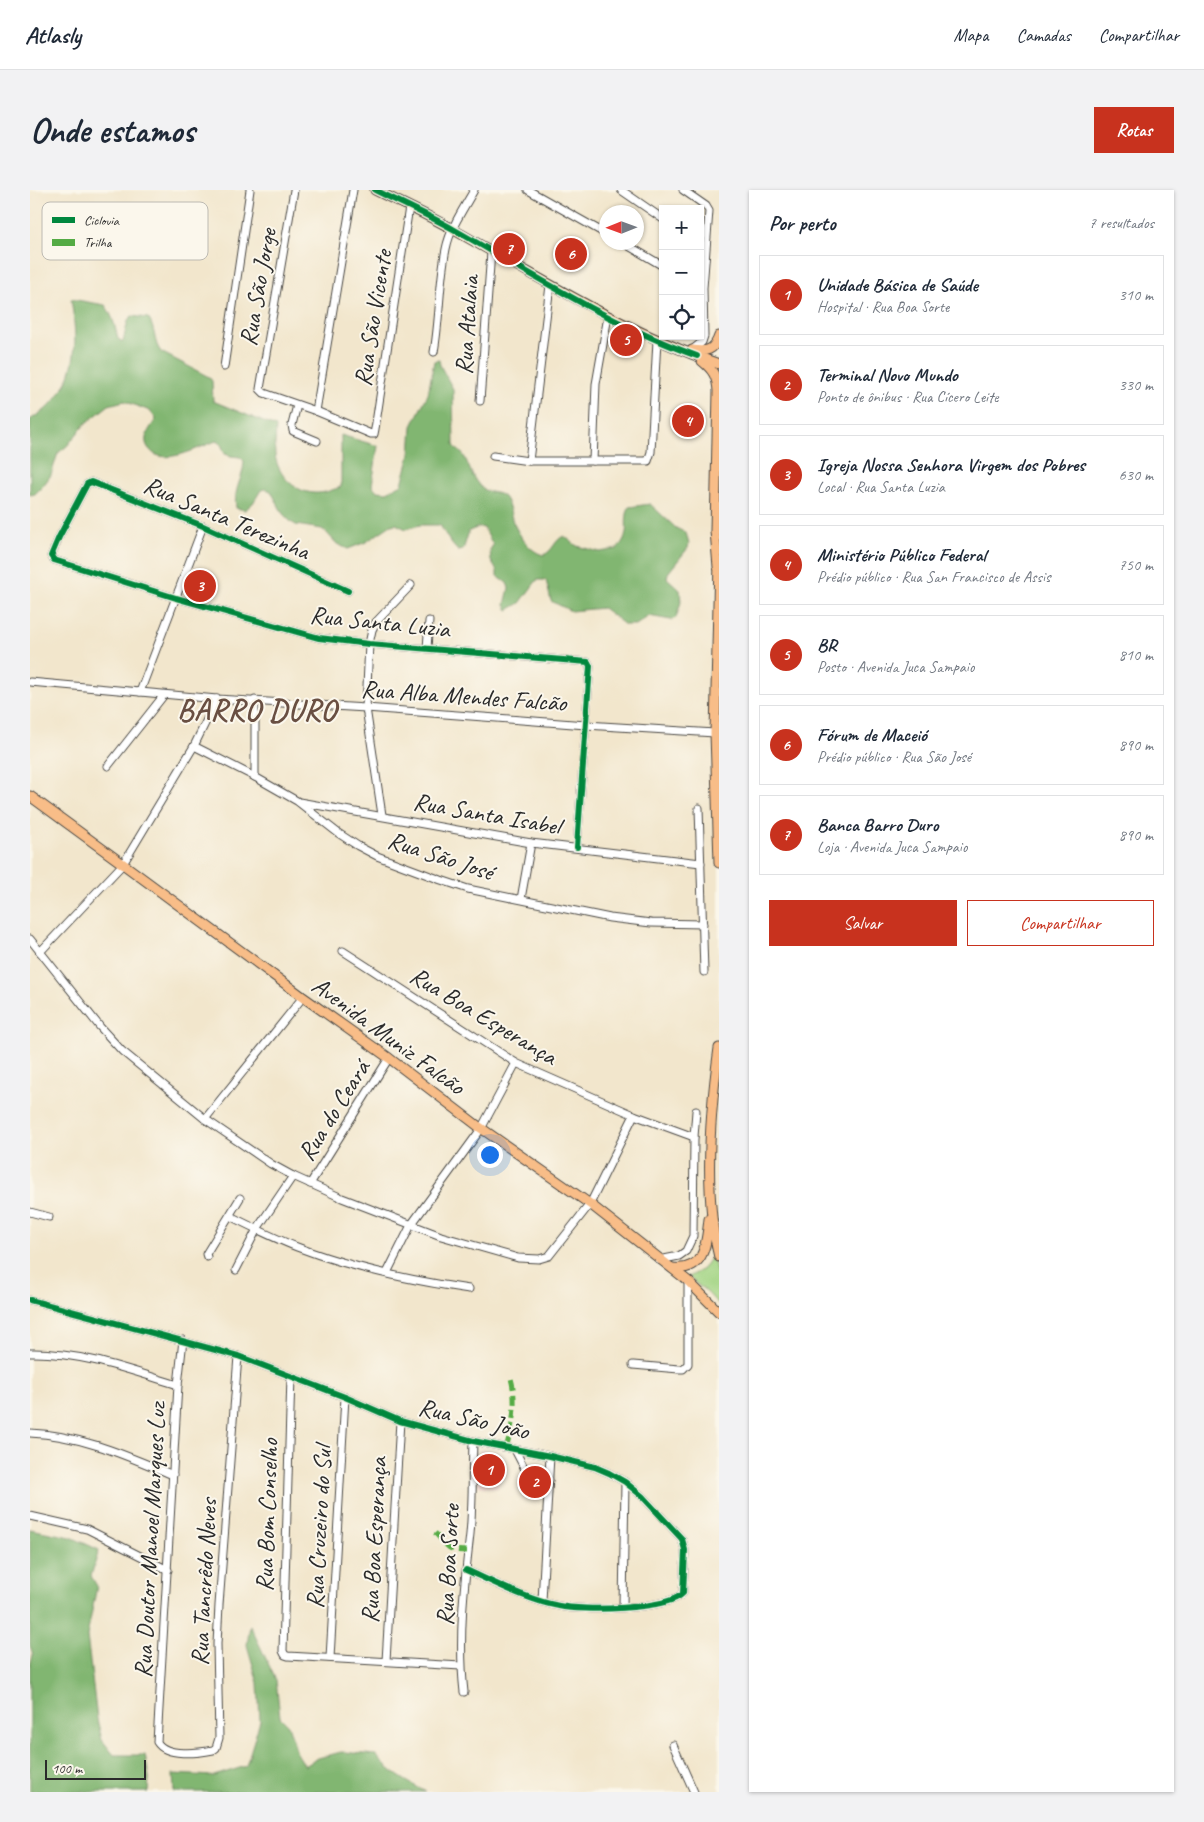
<!DOCTYPE html>
<html lang="pt">
<meta charset="utf-8">
<style>
:root{--surface:#fff;--page:#f2f2f3;--text:#1f2937;--muted:#747a83;--line:#e0e1e3;--accent:#c8321e}
body{margin:0;font-family:Caveat,sans-serif;background:var(--page);color:var(--text)}
.controls{position:absolute;right:15px;top:15px;display:grid;overflow:hidden;border-radius:0px;box-shadow:0 1px 4px #0004}
.controls button{width:45px;height:45px;display:grid;place-items:center;padding:0;border:0;border-bottom:1px solid var(--line);background:var(--surface);color:var(--text);font:25px sans-serif}
.compass{position:absolute;left:569px;top:15px;width:45px;height:45px;border-radius:50%;background:var(--surface);box-shadow:0 1px 4px #0004;rotate:269deg}
.scale{position:absolute;left:15px;bottom:12px;width:101px;box-sizing:border-box;padding-left:5px;border:2px solid #2b2b2b;border-top:0;font-size:14px;line-height:18px;white-space:nowrap;color:#2b2b2b;-webkit-text-stroke:4px #fbf7ec;paint-order:stroke}
.you{position:absolute;left:459px;top:964px;width:18px;height:18px;margin:-12px;border:4px solid #fff;border-radius:50%;background:#1a73e8;box-shadow:0 0 0 8px #1a73e833}
.badge{display:grid;place-items:center;width:32px;height:32px;border-radius:50%;background:var(--accent);color:#fff;font-size:16px;font-weight:700}
.pin{position:absolute;translate:-50% -50%;border:2px solid #fff;box-shadow:0 1px 5px #0006}
.list{margin:0;padding:0;list-style:none}
h2{display:flex;justify-content:space-between;align-items:center;height:65px;margin:0;padding:0 20px;font-size:21px}
h2 small{font-size:16px;font-weight:400;color:var(--muted)}
.list li{display:grid;grid-template-columns:32px 1fr auto;gap:15px;align-items:center;box-sizing:border-box;height:80px;margin:0 10px 10px;padding:0 10px;border:1px solid var(--line);border-radius:0px}
.list b{display:block;font-size:19px;white-space:nowrap}
.list p{margin:0;font-size:16px;white-space:nowrap;color:var(--muted)}
.list em{font-size:16px;font-style:normal;color:var(--muted)}
.actions{display:flex;gap:10px;padding:15px 20px}
.actions a{flex:1;padding:11px 0;border:1px solid var(--accent);border-radius:0px;text-align:center;font-size:18px;color:var(--accent)}
.actions .main{background:var(--accent);color:#fff}
.icon{flex:none;width:28px;height:28px;fill:none;stroke:currentColor;stroke-width:2;stroke-linecap:round;stroke-linejoin:round}
.map{position:relative;flex:none;width:689px;height:1602px;overflow:hidden;border-radius:0px}
header{display:flex;align-items:center;gap:30px;box-sizing:border-box;height:70px;padding:0 25px;background:var(--surface);border-bottom:1px solid var(--line)}
header strong{font-size:24px}
nav{display:flex;gap:28px;margin-inline-start:auto;font-size:18px}
.intro{display:flex;align-items:center;justify-content:space-between;box-sizing:border-box;height:120px;padding:0 30px}
h1{margin:0;font-size:35px}
.button{padding:12px 22px;border-radius:0px;background:var(--accent);color:#fff;font-size:18px;font-weight:700}
main{display:flex;gap:30px;padding:0 30px}
aside{flex:1;background:var(--surface);border-radius:0px;box-shadow:0 1px 4px #0004}
.map>svg:first-child{display:block}
.built{fill:#f7d0cd}
.green{fill:#a2d483;stroke:#668057}
.forest{fill:#81b671;stroke:#56704e}
.lines{fill:none;stroke-linecap:round;stroke-linejoin:round}
.minor-casing{stroke:#494743;stroke-width:9}
.major-casing{stroke:#494743;stroke-width:11}
.minor{stroke:#fff;stroke-width:7}
.major{stroke:#f8bd88;stroke-width:9}
.quiet{stroke:#54ab44;stroke-width:5;stroke-dasharray:10 5;stroke-linecap:butt}
.cycleway-casing{stroke:#fbf7ec;stroke-width:9}
.cycleway{stroke:#00873e;stroke-width:6}
.labels{text-anchor:middle;stroke-width:4;stroke-linejoin:round;paint-order:stroke}
.street-label{font-size:25px;fill:#2b2b2b;stroke:#fbf7ec}
.district-label{font-size:30px;font-weight:bold;letter-spacing:1px;fill:#694f42;stroke:#fbf7ec}
.key{fill:#fbf7ec;stroke:#bdbab2;stroke-width:1}
.key-label{font-size:14px;fill:#2b2b2b}
</style>
<header>
<strong>Atlasly</strong>
<nav><a>Mapa</a><a>Camadas</a><a>Compartilhar</a></nav>
</header>
<div class="intro"><h1>Onde estamos</h1><a class="button">Rotas</a></div>
<main>
<div class="map">
<svg width="689" height="1602" viewBox="0 0 689 1602">
<rect width="100%" height="100%" fill="#fbf7ec"/>
<filter id="ink" filterUnits="userSpaceOnUse"><feTurbulence type="fractalNoise" baseFrequency=".02" numOctaves="2"/><feDisplacementMap in="SourceGraphic" scale="10" xChannelSelector="R" yChannelSelector="G"/><feConvolveMatrix kernelMatrix="1 2 1 2 8 2 1 2 1" color-interpolation-filters="sRGB"/></filter>
<filter id="wash" filterUnits="userSpaceOnUse"><feTurbulence type="fractalNoise" baseFrequency=".0096" numOctaves="4" result="noise"/><feDisplacementMap in="SourceGraphic" scale="20" xChannelSelector="R" yChannelSelector="G"/><feGaussianBlur stdDeviation="1.12" result="paint"/><feColorMatrix in="noise" values="0 0 0 0 0 0 0 0 0 0 0 0 0 0 0 0 0 1.4 0 .05"/><feComposite in="paint" operator="in"/></filter>
<g filter="url(#wash)">
<rect width="100%" height="100%" fill="#f2e6cc"/>
<path class="built" d="M450 1260 470 1264 468 1298 448 1296Z"/>
<path class="green" d="M682 1065 689 1089V1115L678 1103 658 1087 673 1079Z"/>
<g class="forest">
<path d="M41 109 75 115C83 126 85 136 88 149L93 152 98 130 102 126 118 128C126 138 123 152 131 162L179 187 182 191 183 211 246 237C246 246 244 256 245 265 248 286 266 304 288 303 296 303 304 299 311 297V245L348 256 342 295 347 301 357 302 372 294 380 265 382 236 398 204 404 171 409 170 410 175 423 199 424 255C426 260 431 261 434 266 440 277 442 290 453 299 460 304 468 301 474 307 480 315 480 323 483 332 489 345 499 361 513 365 523 362 524 350 534 346L547 356 570 362 587 359C603 341 592 336 599 317L620 314 646 338 656 343 659 353 658 358 638 383 637 388 650 400 651 412 646 428 641 430 619 426 606 435H595L573 418 541 421 521 411 516 390H507L490 413 478 420 475 415 479 398 477 393 467 386V381L461 371 460 360 463 355 454 338 449 337 439 341 433 360 428 361 420 352 410 335H390L376 339 366 334 361 335 336 352 318 359 307 354 296 342 292 339 266 335 261 332 253 324 241 301 236 299 231 300 223 313 215 320 206 318C203 297 213 291 214 271L210 267 201 266 195 264 191 254 186 251C170 257 133 277 120 260 110 249 120 239 126 229L120 221 94 211 79 215 55 234 37 256 28 263 21 285 13 296 5 304 0 305V230C6 225 14 222 19 216 50 186 47 148 41 109Z"/>
<path d="M0 1339 41 1347 69 1360 61 1386 67 1396 57 1446 67 1529 72 1550 84 1565H115L119 1588 118 1602H0V1475L3 1465 0 1455Z"/>
<path d="M220 1435 246 1490 250 1527 258 1535 267 1563 275 1576 288 1568 311 1562 346 1565C358 1582 378 1592 396 1602H144L143 1584 184 1586 216 1576 230 1531 228 1493 217 1455Z"/>
</g>
</g>
<g filter="url(#ink)">
<g class="lines">
<g class="minor-casing">
<g id="minor">
<path d="M264 0 230 199 234 203 286 221 341 244H344L345 239 379 17"/>
<path d="M498 0 576 44"/>
<path d="M591 0 633 29"/>
<path d="M653 0 676 16 679 21 673 98 674 146 672 152 662 160"/>
<path d="M592 52 633 76"/>
<path d="M404 162C410 128 409 93 416 59 420 38 434 18 444 0"/>
<path d="M194 177 220 0"/>
<path d="M450 211 461 62"/>
<path d="M267 215 262 235 263 241 287 251"/>
<path d="M286 221 323 0"/>
<path d="M463 266 499 271H618L621 262 627 150"/>
<path d="M499 271 520 95"/>
<path d="M563 271 566 194 578 126"/>
<path d="M318 401 173 336 61 292 57 294 29 347 21 366 24 370 146 408 289 448 339 454 558 472 560 476 547 657"/>
<path d="M397 458 399 431"/>
<path d="M0 492 187 509 336 518 556 535 685 543"/>
<path d="M110 502 173 336"/>
<path d="M225 510V587"/>
<path d="M164 556 225 587 267 611 308 643 328 656 347 666 411 690 438 699 580 728 621 733 673 734"/>
<path d="M78 576 134 505"/>
<path d="M269 612 501 653 671 673"/>
<path d="M669 618 674 782"/>
<path d="M352 625 336 518 339 454 342 440 346 432 381 395"/>
<path d="M491 709 501 653"/>
<path d="M0 749 70 837 92 861 175 929 241 974 263 986 312 1008 411 1046 488 1068 509 1069 519 1066 560 1014 604 925"/>
<path d="M313 761 486 873 604 925 664 947"/>
<path d="M10 762 93 674 164 556 187 509"/>
<path d="M175 929 273 807"/>
<path d="M280 994 359 868"/>
<path d="M0 1022 19 1027"/>
<path d="M200 1026C222 1037 244 1048 267 1057 319 1077 384 1091 439 1099"/>
<path d="M177 1067 176 1064 210 1008"/>
<path d="M629 1070 649 1066 656 1061 663 1046 664 947 666 921"/>
<path d="M206 1080 227 1039 263 986"/>
<path d="M357 1083 381 1035 451 939 486 873"/>
<path d="M0 1110 208 1166 315 1207 370 1231 443 1251 520 1266 565 1277 579 1283 595 1292 612 1306 652 1349 655 1360 653 1403C638 1420 552 1421 529 1416 500 1411 463 1392 436 1380"/>
<path d="M153 1150 148 1195 127 1552C136 1567 168 1563 183 1560L186 1558 189 1548 187 1454 189 1415 208 1166"/>
<path d="M0 1163C51 1162 99 1180 148 1195"/>
<path d="M603 1175 649 1179H653L658 1174V1091"/>
<path d="M261 1186 253 1461 255 1465 258 1466 431 1476"/>
<path d="M0 1243C51 1245 97 1266 143 1285"/>
<path d="M485 1260 499 1287 519 1290"/>
<path d="M0 1326 57 1339 138 1380"/>
<path d="M512 1411 520 1266"/>
<path d="M593 1417 595 1292"/>
<path d="M300 1468 315 1207"/>
<path d="M356 1471 370 1231"/>
<path d="M434 1502C428 1450 434 1396 440 1344 443 1313 442 1282 443 1251"/>
<path d="M643 1555 664 1602"/>
</g>
</g>
<g class="major-casing">
<g id="major">
<path d="M345 0C371 13 398 25 424 40 510 88 595 142 689 174"/>
<path d="M662 160C676 162 684 161 689 146"/>
<path d="M672 171C683 180 687 186 688 201L685 341 688 377"/>
<path d="M689 371 685 543 689 673"/>
<path d="M0 606 93 674 273 807 359 868 448 936 560 1014 658 1091 689 1122"/>
<path d="M689 858C680 922 673 1004 689 1067"/>
<path d="M642 1078C675 1082 676 1055 679 1029"/>
</g>
</g>
<use href="#minor" class="minor"/>
<use href="#major" class="major"/>
<g class="quiet">
<path d="M476 1258C483 1234 488 1210 480 1185"/>
<path d="M405 1343C419 1357 416 1361 437 1361"/>
</g>
<g class="cycleway-casing">
<g id="cycleway">
<path d="M345 0C371 13 398 25 423 39 501 83 582 136 667 166"/>
<path d="M318 401 173 336 61 292 57 294 29 347 21 366 24 370 146 408 289 448 339 454 558 472 560 476 547 657"/>
<path d="M0 1110 208 1166 315 1207 370 1231 443 1251 520 1266 565 1277 579 1283 595 1292 612 1306 652 1349 655 1360 653 1403C638 1420 552 1421 529 1416 500 1411 463 1392 436 1380"/>
</g>
</g>
<use href="#cycleway" class="cycleway"/>
</g>
</g>
<g class="labels">
<g class="street-label">
<text transform="translate(227 97) rotate(-80)" y="9">Rua São Jorge</text>
<text transform="translate(342 128) rotate(-81)" y="9">Rua São Vicente</text>
<text transform="translate(436 135) rotate(-86)" y="9">Rua Atalaia</text>
<text transform="translate(197 327) rotate(23)" y="9">Rua Santa Terezinha</text>
<text transform="translate(350 431) rotate(6)" y="9">Rua Santa Luzia</text>
<text transform="translate(434 505) rotate(4)" y="9">Rua Alba Mendes Falcão</text>
<text transform="translate(457 623) rotate(10)" y="9">Rua Santa Isabel</text>
<text transform="translate(411 665) rotate(18)" y="9">Rua São José</text>
<text transform="translate(454 825) rotate(31)" y="9">Rua Boa Esperança</text>
<text transform="translate(359 845) rotate(36)" y="9">Avenida Muniz Falcão</text>
<text transform="translate(303 920) rotate(-58)" y="9">Rua do Ceará</text>
<text transform="translate(444 1228) rotate(13)" y="9">Rua São João</text>
<text transform="translate(236 1325) rotate(-88)" y="9">Rua Bom Conselho</text>
<text transform="translate(288 1337) rotate(-87)" y="9">Rua Cruzeiro do Sul</text>
<text transform="translate(119 1350) rotate(-87)" y="9">Rua Doutor Manoel Marques Luz</text>
<text transform="translate(343 1350) rotate(-87)" y="9">Rua Boa Esperança</text>
<text transform="translate(417 1375) rotate(-87)" y="9">Rua Boa Sorte</text>
<text transform="translate(173 1392) rotate(-87)" y="9">Rua Tancrêdo Neves</text>
</g>
<g class="district-label">
<text x="227" y="530">BARRO DURO</text>
</g>
</g>
<rect x="12" y="12" width="166" height="58" rx="8" class="key"/>
<rect x="22" y="27" width="23" height="6" fill="#00873e"/>
<rect x="22" y="49" width="23" height="7" fill="#54ab44"/>
<g class="key-label">
<text x="54" y="35">Ciclovia</text>
<text x="54" y="57">Trilha</text>
</g>
</svg>
<div class="controls">
<button>+</button>
<button>−</button>
<button><svg class="icon" aria-label="locate" viewBox="0 0 24 24"><circle cx="12" cy="12" r="6"/><path d="M12 2v4M12 18v4M2 12h4M18 12h4"/></svg></button>
</div>
<svg class="compass" viewBox="-18 -18 36 36"><path d="M0-13l5 13h-10z" fill="#e53935"/><path d="M0 13l5-13h-10z" fill="#747a83"/></svg>
<div class="scale">100 m</div>
<div class="you"></div>
<div class="pin badge" style="left:459px;top:1280px">1</div>
<div class="pin badge" style="left:505px;top:1292px">2</div>
<div class="pin badge" style="left:170px;top:396px">3</div>
<div class="pin badge" style="left:658px;top:231px">4</div>
<div class="pin badge" style="left:596px;top:150px">5</div>
<div class="pin badge" style="left:541px;top:64px">6</div>
<div class="pin badge" style="left:479px;top:59px">7</div>
</div>
<aside>
<h2>Por perto<small>7 resultados</small></h2>
<ul class="list">
<li><span class="badge">1</span><div><b>Unidade Básica de Saúde</b><p>Hospital · Rua Boa Sorte</p></div><em>310 m</em></li>
<li><span class="badge">2</span><div><b>Terminal Novo Mundo</b><p>Ponto de ônibus · Rua Cícero Leite</p></div><em>330 m</em></li>
<li><span class="badge">3</span><div><b>Igreja Nossa Senhora Virgem dos Pobres</b><p>Local · Rua Santa Luzia</p></div><em>630 m</em></li>
<li><span class="badge">4</span><div><b>Ministério Público Federal</b><p>Prédio público · Rua San Francisco de Assis</p></div><em>750 m</em></li>
<li><span class="badge">5</span><div><b>BR</b><p>Posto · Avenida Juca Sampaio</p></div><em>810 m</em></li>
<li><span class="badge">6</span><div><b>Fórum de Maceió</b><p>Prédio público · Rua São José</p></div><em>890 m</em></li>
<li><span class="badge">7</span><div><b>Banca Barro Duro</b><p>Loja · Avenida Juca Sampaio</p></div><em>890 m</em></li>
</ul>
<div class="actions"><a class="main">Salvar</a><a>Compartilhar</a></div>
</aside>
</main>
